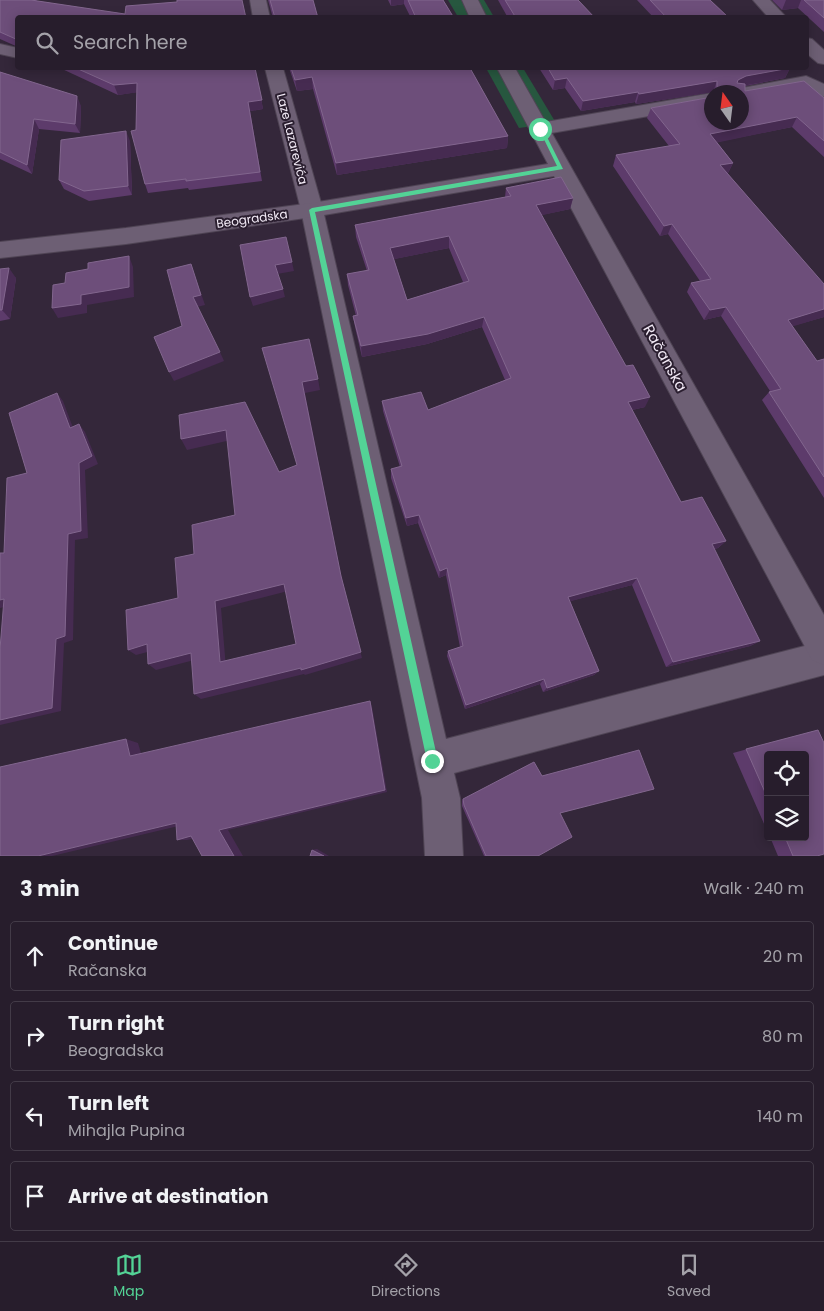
<!DOCTYPE html>
<meta charset="utf-8">
<style>
:root{--surface:#271d2c;--page:#332a38;--text:#f1f3f6;--muted:#a4a2a9;--line:#433b48;--accent:#53d396}
body{margin:0;font-family:Poppins,sans-serif;background:var(--page);color:var(--text)}
.controls{position:absolute;right:15px;bottom:15px;display:grid;overflow:hidden;border-radius:5px;box-shadow:0 2px 12px #0003}
.controls button{width:45px;height:45px;display:grid;place-items:center;padding:0;border:0;border-bottom:1px solid var(--line);background:var(--surface);color:var(--text);font:25px sans-serif}
.compass{position:absolute;left:704px;top:85px;width:45px;height:45px;border-radius:50%;background:var(--surface);box-shadow:0 2px 12px #0003;rotate:346deg}
.stop{position:absolute;width:15px;height:15px;margin:-11px;border:4px solid #53d396;border-radius:50%;background:#fff}
.stop.end{background:#53d396;border-color:#fff;box-shadow:0 1px 5px #0008}
.list{margin:0;padding:0;list-style:none}
h2{display:flex;justify-content:space-between;align-items:center;height:65px;margin:0;padding:0 20px;font-size:21px}
h2 small{font-size:16px;font-weight:400;color:var(--muted)}
.list li{display:grid;grid-template-columns:32px 1fr auto;gap:15px;align-items:center;box-sizing:border-box;height:70px;margin:0 10px 10px;padding:0 10px;border:1px solid var(--line);border-radius:5px}
.list b{display:block;font-size:19px;white-space:nowrap}
.list p{margin:0;font-size:16px;white-space:nowrap;color:var(--muted)}
.list em{font-size:16px;font-style:normal;color:var(--muted)}
.icon{flex:none;width:28px;height:28px;fill:none;stroke:currentColor;stroke-width:2;stroke-linecap:round;stroke-linejoin:round}
.map{position:relative;flex:none;width:824px;height:856px;overflow:hidden}
.search{position:absolute;background:var(--surface);box-shadow:0 2px 12px #0003;left:15px;right:15px;top:15px;height:55px;display:flex;align-items:center;gap:12px;box-sizing:border-box;padding:0 18px;border-radius:5px;color:var(--muted);font-size:19px}
.sheet{height:385px;background:var(--surface)}
nav{display:flex;justify-content:space-around;align-items:center;box-sizing:border-box;height:70px;border-top:1px solid var(--line);background:var(--surface);font-size:14px;color:var(--muted)}
nav a{display:grid;justify-items:center;gap:2px}
nav .on{color:var(--accent)}
.map>svg:first-child{display:block}
.green{fill:#27573f}
.lines{fill:none;stroke-linecap:round;stroke-linejoin:round}
.street-casing{stroke:#4f4454;stroke-width:2}
.secondary-casing{stroke:#4f4454;stroke-width:2}
.street{fill:#6d5f74;fill-rule:evenodd}
.secondary{fill:#6d5f74;fill-rule:evenodd}
.wall{fill:#5d3b6b;fill-rule:evenodd}
.shaded-wall{fill:#462b51}
.building{fill:#6d4e7a;stroke:#82668e;fill-rule:evenodd}
.route{fill:#53d396}
.labels{text-anchor:middle;stroke-width:4;stroke-linejoin:round;paint-order:stroke}
.far-street-label{font-size:12px;fill:#f2eaf6;stroke:#2a1e2f}
.street-label{font-size:15px;fill:#f2eaf6;stroke:#2a1e2f}
</style>
<div class="map">
<svg width="824" height="856" viewBox="0 0 824 856">
<rect width="100%" height="100%" fill="#34273a"/>
<g class="green">
<path d="M448 0H484L494 17H458Z"/>
<path d="M486 68H523L556 123 519 128Z"/>
</g>
<g class="lines">
<g class="street-casing">
<g id="street">
<path d="M250 0H266L270 18H253Z"/>
<path d="M753 0H770L787 18H769Z"/>
<path d="M806 38 812 39 824 50V64L818 63 806 53Z"/>
<path d="M0 44 18 48V58L0 54Z"/>
<path d="M265 68H283L323 210 446 739 824 641V675L454 773 460 798 463 856H425L422 798 301 210Z"/>
<path d="M806 76 824 84V97L804 88 742 100V92H734L742 88Z"/>
<path d="M712 93V105L540 135 533 133 530 129 533 125 540 123Z"/>
</g>
</g>
<g class="secondary-casing">
<g id="secondary">
<path d="M462 0H478L487 18H470Z"/>
<path d="M497 68H515L824 615V665L812 660 554 176 312 217 126 244 0 258V242L126 228 312 203 548 164Z"/>
</g>
</g>
<use href="#street" class="street"/>
<use href="#secondary" class="secondary"/>
</g>
<g class="wall">
<path d="M0 0H37L36 1 125 14 246 18H18V47L0 39Z"/>
<path d="M268 0H313L318 18H273Z"/>
<path d="M388 0H443L454 18H411L404 4 391 6Z"/>
<path d="M498 0H578L595 18H508Z"/>
<path d="M637 0H710L729 18H654Z"/>
<path d="M772 0H824V32L798 8 782 10Z"/>
<path d="M60 68H255L263 109 250 111 262 181 189 190 188 188 148 193 145 184 136 130 137 92 118 95Z"/>
<path d="M289 68H470L508 136 507 148 337 175 313 89 297 91Z"/>
<path d="M539 68H790L785 78 745 86V91L824 98V157L792 127 717 142 733 163 728 173H727L824 317 792 326 817 361 824 359V498L762 400 770 391 721 316 704 320 687 292 691 283 700 281 668 234 660 236 613 166 616 155 669 146 647 118 651 108 742 92H713L636 104 635 102 581 111 565 88 553 90Z"/>
<path d="M0 72 81 106 80 133 39 129 32 174 0 159Z"/>
<path d="M130 141 132 195 89 201 64 189 59 180Z"/>
<path d="M506 188 573 198 570 209 541 215 645 407 632 410 681 502 726 541 718 548 714 549 760 641 750 646 666 667 632 585 570 601 599 671 594 675 543 692 540 684 465 709 447 656 448 651 460 647 446 575 439 578 418 523 407 526 391 478V469L400 467 383 411 382 401 428 410 505 380 482 327 427 344 362 357 355 327 353 316H356L348 285 347 274 367 271 356 237 355 225 505 197ZM449 248 463 282 407 300 394 259Z"/>
<path d="M0 269 16 278 10 319 0 321Z"/>
<path d="M818 730 817 856H778L770 837H805L768 755V833L733 753Z"/>
<path d="M463 799 560 813 538 856H484L462 806V801Z"/>
</g>
<g class="shaded-wall">
<path d="M391 0H404V4L391 6Z"/>
<path d="M786 0H801L798 8 782 10Z"/>
<path d="M255 68 263 109 250 111 262 181 248 102Z"/>
<path d="M790 68 785 78 742 86 733 90 738 80 746 76Z"/>
<path d="M312 77 313 89 297 91 295 80Z"/>
<path d="M567 78 565 88 553 90 555 80Z"/>
<path d="M717 81 713 92 636 104 639 94Z"/>
<path d="M137 83 140 92 118 95 114 85Z"/>
<path d="M638 92 635 102 581 111 583 101Z"/>
<path d="M77 96 81 106 80 133 75 124Z"/>
<path d="M797 117 792 127 706 145 710 134Z"/>
<path d="M34 119 39 129 32 174 27 165Z"/>
<path d="M126 131 130 141 132 195 128 186Z"/>
<path d="M508 136 507 148 337 175 336 163Z"/>
<path d="M733 163 728 173 715 175 720 165Z"/>
<path d="M573 198 570 209 534 217 536 205Z"/>
<path d="M672 224 668 234 660 236 664 226Z"/>
<path d="M449 236V248L390 260V248Z"/>
<path d="M129 256 133 267 134 297 87 305V313L58 318 52 308 81 295Z"/>
<path d="M292 262 294 271 277 274 275 265Z"/>
<path d="M191 264 205 305 197 307 193 297Z"/>
<path d="M9 268 16 278 10 319 2 310Z"/>
<path d="M283 289 285 297 253 306 250 297Z"/>
<path d="M726 307 721 316 704 320 710 310Z"/>
<path d="M824 309V317L781 330 788 320Z"/>
<path d="M484 317 482 327 427 344 362 357 361 346Z"/>
<path d="M220 352 224 361 174 381 169 372Z"/>
<path d="M318 379 320 390 305 393 343 584 362 658 305 675 304 674 201 699 194 694 301 668 341 576 302 382Z"/>
<path d="M57 393 63 401 76 436 70 428Z"/>
<path d="M650 397 645 407 623 412 628 402Z"/>
<path d="M79 424 85 432 98 464 85 470 88 538 75 540 73 640 64 643 61 711 0 725V720L68 534 79 463Z"/>
<path d="M226 430 231 440 187 450 181 439Z"/>
<path d="M419 515 418 523 407 526 406 518Z"/>
<path d="M726 541 718 548 704 552 712 544Z"/>
<path d="M447 568 446 575 439 578 440 571Z"/>
<path d="M637 578 632 585 564 603 568 597Z"/>
<path d="M284 584 288 591 221 608 226 668 220 662 215 601Z"/>
<path d="M4 599 13 605 0 608V600Z"/>
<path d="M760 641 750 646 666 667 673 662Z"/>
<path d="M147 644 155 650 136 655 128 650Z"/>
<path d="M191 653 198 659 156 670 148 664Z"/>
<path d="M599 671 594 675 543 692 547 688Z"/>
<path d="M544 679 540 684 465 709 466 705Z"/>
<path d="M370 701 372 707 387 792 228 830 243 856H234L219 830Z"/>
<path d="M126 739 138 743 143 760 130 756Z"/>
<path d="M176 823 187 824 52 856H38Z"/>
<path d="M191 836 201 837 187 840H177Z"/>
<path d="M317 849 329 856H324L312 850Z"/>
</g>
<g class="building">
<path d="M0 0H31L125 14 126 6 177 2V0H242L246 18H18V40L0 32Z"/>
<path d="M270 0H313L318 18H275Z"/>
<path d="M408 0H443L454 18H416Z"/>
<path d="M505 0H578L595 18H516Z"/>
<path d="M650 0H710L729 18H667Z"/>
<path d="M804 0H824V18Z"/>
<path d="M76 68H255L262 100 248 102 260 172 186 181V179L145 184 131 131 136 130 137 83 114 85Z"/>
<path d="M291 68H470L508 136 336 163 312 77 295 80Z"/>
<path d="M548 68H790L746 76 738 80 737 83 745 84V91L804 81 824 98V141L797 117 710 134 733 163 720 165 824 284V309L788 320 817 361 824 359V477L769 392 781 389 726 307 710 310 691 283 711 279 672 224 664 226 616 155 680 144 651 108 712 97V122H742V92H717V81L639 94 638 92 583 101 567 78 555 80Z"/>
<path d="M0 72 77 96 75 124 34 119 27 165 0 152Z"/>
<path d="M126 131 128 186 84 191 59 180 61 140Z"/>
<path d="M561 177 573 198 536 205 626 366 633 365 650 397 628 402 681 502 702 497 726 541 712 544 760 641 673 662 637 578 568 597 599 671 547 688 544 679 466 705 448 651 463 646 447 568 440 571 419 515 406 518 391 469 402 466 382 401 421 392 428 410 511 378 484 317 428 334 361 346 353 316 358 315 347 274 369 270 355 225 511 196 506 188ZM449 236 469 281 407 300 390 248Z"/>
<path d="M286 237 292 262 275 265 283 289 250 297 240 245Z"/>
<path d="M129 256V287L81 295V304L52 308 53 285 65 283 66 273 88 269V263Z"/>
<path d="M191 264 201 295 193 297 220 352 169 372 154 337 182 326 167 270Z"/>
<path d="M9 268 2 310H0V269Z"/>
<path d="M309 339 318 379 302 382 341 576 361 652 301 670V668L194 694 191 653 148 664 147 644 128 650 126 610 178 598 175 558 194 554 192 525 235 515 226 430 181 439 179 415 245 402 279 472 297 465 262 348ZM284 584 296 644 220 662 215 601Z"/>
<path d="M57 393 70 428 79 424 92 456 79 463 81 531 68 534 65 636 56 639 52 708 0 720V649L4 599 0 600V553H4L7 478 27 473 9 413Z"/>
<path d="M370 701 385 790 219 830 234 856H202L191 836 177 840 176 823 38 856H0V767L126 739 130 756Z"/>
<path d="M818 730 824 743V854L817 856H793L785 837H805V755H768V799L746 749Z"/>
<path d="M639 750 654 789 560 813 572 837 538 856H486L464 805 463 799 534 762 542 776Z"/>
<path d="M312 850 324 856H310Z"/>
</g>
<path class="route" d="M538 127 543 129 563 169 315 212 438 761 436 764 432 766 429 764 427 761 309 210 312 208 557 166Z"/>
<g class="labels">
<g class="far-street-label">
<text transform="translate(292 139) rotate(76)" y="4">Laze Lazarevića</text>
<text transform="translate(252 219) rotate(-8)" y="4">Beogradska</text>
</g>
<g class="street-label">
<text transform="translate(665 358) rotate(61)" y="5">Račanska</text>
</g>
</g>
</svg>
<div class="controls">
<button><svg class="icon" aria-label="locate" viewBox="0 0 24 24"><circle cx="12" cy="12" r="6"/><path d="M12 2v4M12 18v4M2 12h4M18 12h4"/></svg></button>
<button><svg class="icon" aria-label="layers" viewBox="0 0 24 24"><path d="M12 4l9 5-9 5-9-5zM3 14l9 5 9-5"/></svg></button>
</div>
<svg class="compass" viewBox="-18 -18 36 36"><path d="M0-13l5 13h-10z" fill="#e53935"/><path d="M0 13l5-13h-10z" fill="#a4a2a9"/></svg>
<div class="stop" style="left:540px;top:129px"></div>
<div class="stop end" style="left:432px;top:761px"></div>
<div class="search"><svg class="icon" aria-label="search" viewBox="0 0 24 24"><circle cx="10" cy="10" r="6"/><path d="M15 15l6 6"/></svg>Search here</div>
</div>
<section class="sheet">
<h2>3 min<small>Walk · 240 m</small></h2>
<ul class="list">
<li><svg class="icon" aria-label="ahead" viewBox="0 0 24 24"><path d="M12 20V5M6 11l6-6 6 6"/></svg><div><b>Continue</b><p>Račanska</p></div><em>20 m</em></li>
<li><svg class="icon" aria-label="right" viewBox="0 0 24 24"><path d="M7 20v-9h11M14 6l5 5-5 5"/></svg><div><b>Turn right</b><p>Beogradska</p></div><em>80 m</em></li>
<li><svg class="icon" aria-label="left" viewBox="0 0 24 24"><path d="M17 20v-9H6M10 6l-5 5 5 5"/></svg><div><b>Turn left</b><p>Mihajla Pupina</p></div><em>140 m</em></li>
<li><svg class="icon" aria-label="arrive" viewBox="0 0 24 24"><path d="M6 21V4h12l-3 4 3 4H6"/></svg><div><b>Arrive at destination</b></div></li>
</ul>
</section>
<nav>
<a class="on"><svg class="icon" aria-label="map" viewBox="0 0 24 24"><path d="M3 6l6-2 6 2 6-2v14l-6 2-6-2-6 2zM9 4v14M15 6v14"/></svg>Map</a>
<a><svg class="icon" aria-label="directions" viewBox="0 0 24 24"><path d="M12 3l9 9-9 9-9-9zM9 14v-3h6M13 9l2 2-2 2"/></svg>Directions</a>
<a><svg class="icon" aria-label="saved" viewBox="0 0 24 24"><path d="M7 4h10v16l-5-4-5 4z"/></svg>Saved</a>
</nav>
